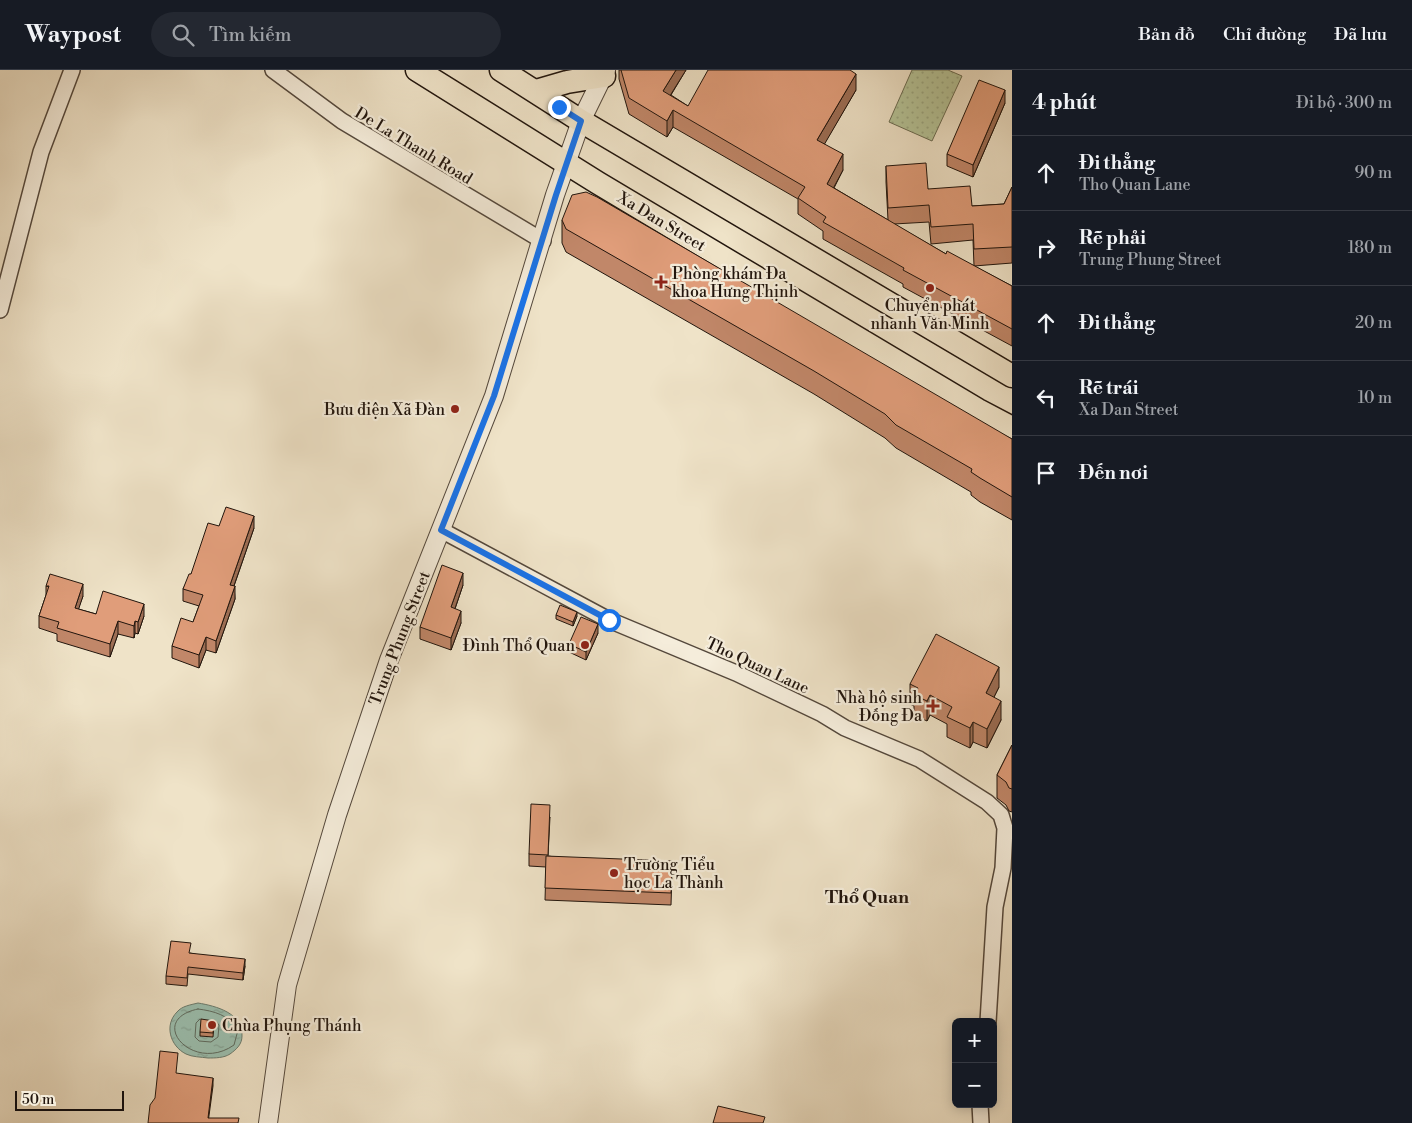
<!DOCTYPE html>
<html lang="vi">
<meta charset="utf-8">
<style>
:root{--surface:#171b24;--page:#242831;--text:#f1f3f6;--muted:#9ea1a6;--line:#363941}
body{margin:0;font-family:"Libre Bodoni",serif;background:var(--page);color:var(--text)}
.controls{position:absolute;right:15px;bottom:15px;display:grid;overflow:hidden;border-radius:8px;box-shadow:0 2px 12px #0003}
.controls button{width:45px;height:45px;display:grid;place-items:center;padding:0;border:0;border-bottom:1px solid var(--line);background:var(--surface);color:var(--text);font:25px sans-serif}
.scale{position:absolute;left:15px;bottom:12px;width:109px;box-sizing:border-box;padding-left:5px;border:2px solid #21150d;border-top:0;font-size:14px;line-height:18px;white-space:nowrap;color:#21150d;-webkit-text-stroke:4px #f5eddb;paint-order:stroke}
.stop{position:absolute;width:15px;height:15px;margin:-11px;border:4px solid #1a73e8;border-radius:50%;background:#fff}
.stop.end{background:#1a73e8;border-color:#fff;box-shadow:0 1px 5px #0008}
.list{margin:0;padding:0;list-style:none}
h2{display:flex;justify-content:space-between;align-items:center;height:65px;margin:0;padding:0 20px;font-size:21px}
h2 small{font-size:16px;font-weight:400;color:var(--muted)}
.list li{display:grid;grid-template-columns:32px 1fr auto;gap:15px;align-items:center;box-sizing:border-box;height:75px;padding:0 20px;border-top:1px solid var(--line)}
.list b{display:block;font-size:19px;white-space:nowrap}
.list p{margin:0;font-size:16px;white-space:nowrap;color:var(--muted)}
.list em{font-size:16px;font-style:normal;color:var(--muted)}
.icon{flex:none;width:28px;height:28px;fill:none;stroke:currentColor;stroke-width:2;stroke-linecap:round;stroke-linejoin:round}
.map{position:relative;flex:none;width:1012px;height:1053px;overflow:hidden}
header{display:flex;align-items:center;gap:30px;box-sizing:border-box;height:70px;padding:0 25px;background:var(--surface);border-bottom:1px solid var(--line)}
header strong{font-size:24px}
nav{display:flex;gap:28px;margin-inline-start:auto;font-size:18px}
.search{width:350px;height:45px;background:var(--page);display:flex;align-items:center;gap:12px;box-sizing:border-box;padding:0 18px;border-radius:28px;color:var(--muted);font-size:19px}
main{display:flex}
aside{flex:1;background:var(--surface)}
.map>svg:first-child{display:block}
.grass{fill:url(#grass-dots);stroke:#6c6c52}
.water{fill:url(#water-ripples);stroke:#6a7b6e}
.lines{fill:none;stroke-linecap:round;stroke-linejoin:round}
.shore{stroke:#5e6a5e;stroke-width:1}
.minor-casing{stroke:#54483c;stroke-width:18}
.tertiary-casing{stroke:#54483c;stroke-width:20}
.primary-casing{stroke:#21150d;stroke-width:25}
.minor{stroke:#f5eddb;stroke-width:15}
.tertiary{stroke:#f5eddb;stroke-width:18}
.primary{stroke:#efe3c8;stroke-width:22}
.wall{fill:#c18769;stroke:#21150d;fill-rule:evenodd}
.shaded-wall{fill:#9d6e55;stroke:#21150d}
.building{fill:#e09d7a;stroke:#21150d}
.route{stroke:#1a73e8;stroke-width:6}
.poi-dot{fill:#8f2418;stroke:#f5eddb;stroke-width:2}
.labels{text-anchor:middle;stroke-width:4.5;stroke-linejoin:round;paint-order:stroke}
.street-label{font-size:16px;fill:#21150d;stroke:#f5eddb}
.poi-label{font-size:16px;fill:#21150d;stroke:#f5eddb;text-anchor:start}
.neighbourhood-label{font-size:18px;font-weight:bold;fill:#21150d;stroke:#f5eddb}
</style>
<header>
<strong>Waypost</strong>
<div class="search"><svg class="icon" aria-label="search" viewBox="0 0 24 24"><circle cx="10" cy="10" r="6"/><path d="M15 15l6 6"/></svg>Tìm kiếm</div>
<nav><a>Bản đồ</a><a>Chỉ đường</a><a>Đã lưu</a></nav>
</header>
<main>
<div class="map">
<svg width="1012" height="1053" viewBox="0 0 1012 1053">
<defs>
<pattern id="grass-dots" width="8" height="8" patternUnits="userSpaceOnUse" patternTransform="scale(1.25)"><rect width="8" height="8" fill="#b6c498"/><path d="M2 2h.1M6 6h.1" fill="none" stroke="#9ca882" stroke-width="1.8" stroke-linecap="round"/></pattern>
<pattern id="water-ripples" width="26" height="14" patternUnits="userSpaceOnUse" patternTransform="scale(1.25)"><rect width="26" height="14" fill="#9bbfaf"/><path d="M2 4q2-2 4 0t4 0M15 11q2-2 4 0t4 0" fill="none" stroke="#85a395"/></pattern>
</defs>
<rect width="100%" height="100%" fill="#efe3c8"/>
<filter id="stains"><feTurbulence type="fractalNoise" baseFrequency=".004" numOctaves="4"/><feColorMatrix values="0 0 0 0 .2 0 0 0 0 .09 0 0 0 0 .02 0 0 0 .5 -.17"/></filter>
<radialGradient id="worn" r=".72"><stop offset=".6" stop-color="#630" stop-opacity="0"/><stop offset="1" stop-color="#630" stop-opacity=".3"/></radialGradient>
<path class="grass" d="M912 0H948L962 6 932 71 889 52Z"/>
<path class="water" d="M198 933C216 936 243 943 242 966 242 974 237 979 230 984 224 988 215 988 208 988 201 987 192 987 186 984 170 976 164 955 177 942 182 936 190 935 198 933Z"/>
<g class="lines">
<g class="shore">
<path d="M198 939C214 941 229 945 238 960L234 975C193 1004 145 950 198 939Z"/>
<path d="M200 949 196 953 195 967 199 971 211 972 218 967 219 955 215 950"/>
</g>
<g class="minor-casing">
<g id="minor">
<path d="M273 0 342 51 543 171"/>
<path d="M0 240 41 82 72 0"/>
<path d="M441 460 609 550 736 603 822 644 845 658 919 689 987 732 1001 745 1005 758 1003 798 995 837 988 952"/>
<path d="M980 1034 981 1053"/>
</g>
</g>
<g class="tertiary-casing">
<path id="tertiary" d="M268 1053 287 915 337 745 389 590 494 326 555 125 581 51 606 0"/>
</g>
<g class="primary-casing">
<g id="primary">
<path d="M417 0 598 113 978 340 1012 358"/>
<path d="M501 0 581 51 1012 306"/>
<path d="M536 21 567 12 604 6"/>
</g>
</g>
<use href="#minor" class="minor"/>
<use href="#tertiary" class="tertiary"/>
<use href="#primary" class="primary"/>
</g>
<g class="wall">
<path d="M619 0H686L671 25 688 36 856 20 824 74 843 100 834 118 888 150 886 112V96L928 119 972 136 1004 134 1012 117V193L974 196 1012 216V276L903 217V214L823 169V161L798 144V129L673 57 667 67 629 44 619 9ZM929 152 931 174 973 170 974 196 946 184 894 154Z"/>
<path d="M1005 33 973 107 947 96V84Z"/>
<path d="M562 150 1012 369V450L980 432 971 425V422L896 378 885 368 814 324 566 182 562 173Z"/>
<path d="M219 456 254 458 234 516 235 529 216 583 206 580 199 598 172 588V576L193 552 199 536 183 531V519L191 504Z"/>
<path d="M463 515 455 539 461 553 451 580 420 569V557Z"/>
<path d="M46 516 83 526 78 539 96 544 144 546 138 564 135 563 134 568 118 564 110 587 57 571V564L39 558V546L46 525Z"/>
<path d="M556 545 577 546 573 556 556 549Z"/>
<path d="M598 563 586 590 569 582V574Z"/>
<path d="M910 614 999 617 994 627 1001 650 987 678 973 672 970 678 947 667V654L930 645 927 651 914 645V636L910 634Z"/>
<path d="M1012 675V742L1009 741 1006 735 997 728V705Z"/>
<path d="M550 747 548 786 672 803 671 835 545 830 546 797 529 796V784Z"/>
<path d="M190 883 245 896 243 910 188 904 187 916 166 914V906Z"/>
<path d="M214 955 213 967 200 966V962Z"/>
</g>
<g class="shaded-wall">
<path d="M676 0H686L663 37V21Z"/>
<path d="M856 4V20L817 87V70Z"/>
<path d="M1005 20V33L973 107V95Z"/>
<path d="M673 40V57L667 67V51Z"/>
<path d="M843 84V100L827 130V114Z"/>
<path d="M254 446V458L230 527V515Z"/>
<path d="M463 503V515L451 550V537Z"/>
<path d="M83 514V526L75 550V538Z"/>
<path d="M235 516V529L216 583V571Z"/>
<path d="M144 534V546L138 564V552Z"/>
<path d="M461 541V553L451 580V568Z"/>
<path d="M577 542V546L573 556V552Z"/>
<path d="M118 551V564L110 587V574Z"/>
<path d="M135 551V563L134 568V556Z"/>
<path d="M598 554V563L586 590V582Z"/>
<path d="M206 567V580L199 598V585Z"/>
<path d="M999 597V617L986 643V623Z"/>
<path d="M930 625V645L927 651V631Z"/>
<path d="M1001 631V650L987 678V659Z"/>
<path d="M973 652V672L970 678V658Z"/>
<path d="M245 889V896L243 910V903Z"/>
<path d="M213 1008V1016L208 1053V1048Z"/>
</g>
<g class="building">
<path d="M621 0H676L663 21 688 36 708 0H850L856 4 817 70 843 84 827 114 946 184 947 181 1012 216V259L903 200 904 198 823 152 826 147 798 128 805 117 673 40 667 51 629 28Z"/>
<path d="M979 10 1005 20 973 95 947 84Z"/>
<path d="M926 93 928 119 970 116 972 136 1004 134 1012 117V177L974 179 973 154 931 157 929 135 888 138 886 96Z"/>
<path d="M586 122 597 127 1012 369V427L980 408 971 402 972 399 896 355 885 344 814 301 566 159 562 150 572 125Z"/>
<path d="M226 437 254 446 230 515 235 516 216 571 206 567 199 585 172 576 181 548 193 552 203 525 183 519 189 504H191L208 453 219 456Z"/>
<path d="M442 495 463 503 451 537 461 541 451 568 420 557Z"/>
<path d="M50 504 83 514 75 538 96 544 103 521 144 534 138 552 135 551 134 556 118 551 110 574 57 558 59 552 39 546 49 516H46Z"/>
<path d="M560 535 577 542 573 552 556 545Z"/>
<path d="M581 547 598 554 586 582 569 574Z"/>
<path d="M936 564 999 597 986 623 1001 631 987 659 973 652 970 658 947 647 952 637 930 625 927 631 914 625 918 618 910 614Z"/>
<path d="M1012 675V719L1009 718 1006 712 997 705Z"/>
<path d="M531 734 550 735 548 785 529 784Z"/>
<path d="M546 786 672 791 671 823 545 818Z"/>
<path d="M171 871 191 873 189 883 245 889 243 903 188 897 187 908 166 906Z"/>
<path d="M201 949 214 951 213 963 200 962Z"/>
<path d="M160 981 178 983 176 1003 213 1008 208 1048H239L238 1053H148L150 1035 155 1028Z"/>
<path d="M718 1036 765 1047 763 1053H713Z"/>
</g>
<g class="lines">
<path class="route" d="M559 37 581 51 556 125 494 326 441 460 609 550"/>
</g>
<g class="poi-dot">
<path d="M658.5 204.5h5v5h5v5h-5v5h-5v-5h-5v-5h5z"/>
<circle cx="930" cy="218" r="5"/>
<circle cx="455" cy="339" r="5"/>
<circle cx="585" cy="575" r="5"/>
<path d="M930.5 628.5h5v5h5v5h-5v5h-5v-5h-5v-5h5z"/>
<circle cx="614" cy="803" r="5"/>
<circle cx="212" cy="955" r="5"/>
</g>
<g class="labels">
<g class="street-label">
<text transform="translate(414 75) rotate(31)" y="6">De La Thanh Road</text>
<text transform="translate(662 151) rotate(31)" y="6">Xa Dan Street</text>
<text transform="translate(399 568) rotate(-69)" y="6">Trung Phung Street</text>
<text transform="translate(758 595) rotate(25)" y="6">Tho Quan Lane</text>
</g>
<g class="poi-label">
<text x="672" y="209">Phòng khám Đa<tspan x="672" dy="18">khoa Hưng Thịnh</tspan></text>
<text x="930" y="241" text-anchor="middle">Chuyển phát<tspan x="930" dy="18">nhanh Văn Minh</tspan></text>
<text x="445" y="345" text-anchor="end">Bưu điện Xã Đàn</text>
<text x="575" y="581" text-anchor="end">Đình Thổ Quan</text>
<text x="922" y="633" text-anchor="end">Nhà hộ sinh<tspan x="922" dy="18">Đống Đa</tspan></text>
<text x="624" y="800">Trường Tiểu<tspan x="624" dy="18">học La Thành</tspan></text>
<text x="222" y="961">Chùa Phụng Thánh</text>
</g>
<g class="neighbourhood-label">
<text x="867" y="833">Thổ Quan</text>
</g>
</g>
<rect width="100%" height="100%" filter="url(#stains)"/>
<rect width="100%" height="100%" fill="url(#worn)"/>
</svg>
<div class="controls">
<button>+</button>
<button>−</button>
</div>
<div class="scale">50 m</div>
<div class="stop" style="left:609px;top:550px"></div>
<div class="stop end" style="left:559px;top:37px"></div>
</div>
<aside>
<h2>4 phút<small>Đi bộ · 300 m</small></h2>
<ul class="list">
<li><svg class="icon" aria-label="ahead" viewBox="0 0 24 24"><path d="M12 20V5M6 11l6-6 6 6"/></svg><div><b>Đi thẳng</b><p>Tho Quan Lane</p></div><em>90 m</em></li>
<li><svg class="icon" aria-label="right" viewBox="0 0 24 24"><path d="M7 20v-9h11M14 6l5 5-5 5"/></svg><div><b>Rẽ phải</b><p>Trung Phung Street</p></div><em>180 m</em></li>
<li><svg class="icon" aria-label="ahead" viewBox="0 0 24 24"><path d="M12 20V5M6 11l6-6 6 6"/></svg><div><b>Đi thẳng</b></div><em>20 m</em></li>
<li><svg class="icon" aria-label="left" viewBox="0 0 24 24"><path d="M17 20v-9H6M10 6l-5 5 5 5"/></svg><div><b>Rẽ trái</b><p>Xa Dan Street</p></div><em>10 m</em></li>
<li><svg class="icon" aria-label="arrive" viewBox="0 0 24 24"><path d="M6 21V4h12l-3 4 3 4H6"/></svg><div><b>Đến nơi</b></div></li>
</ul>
</aside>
</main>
